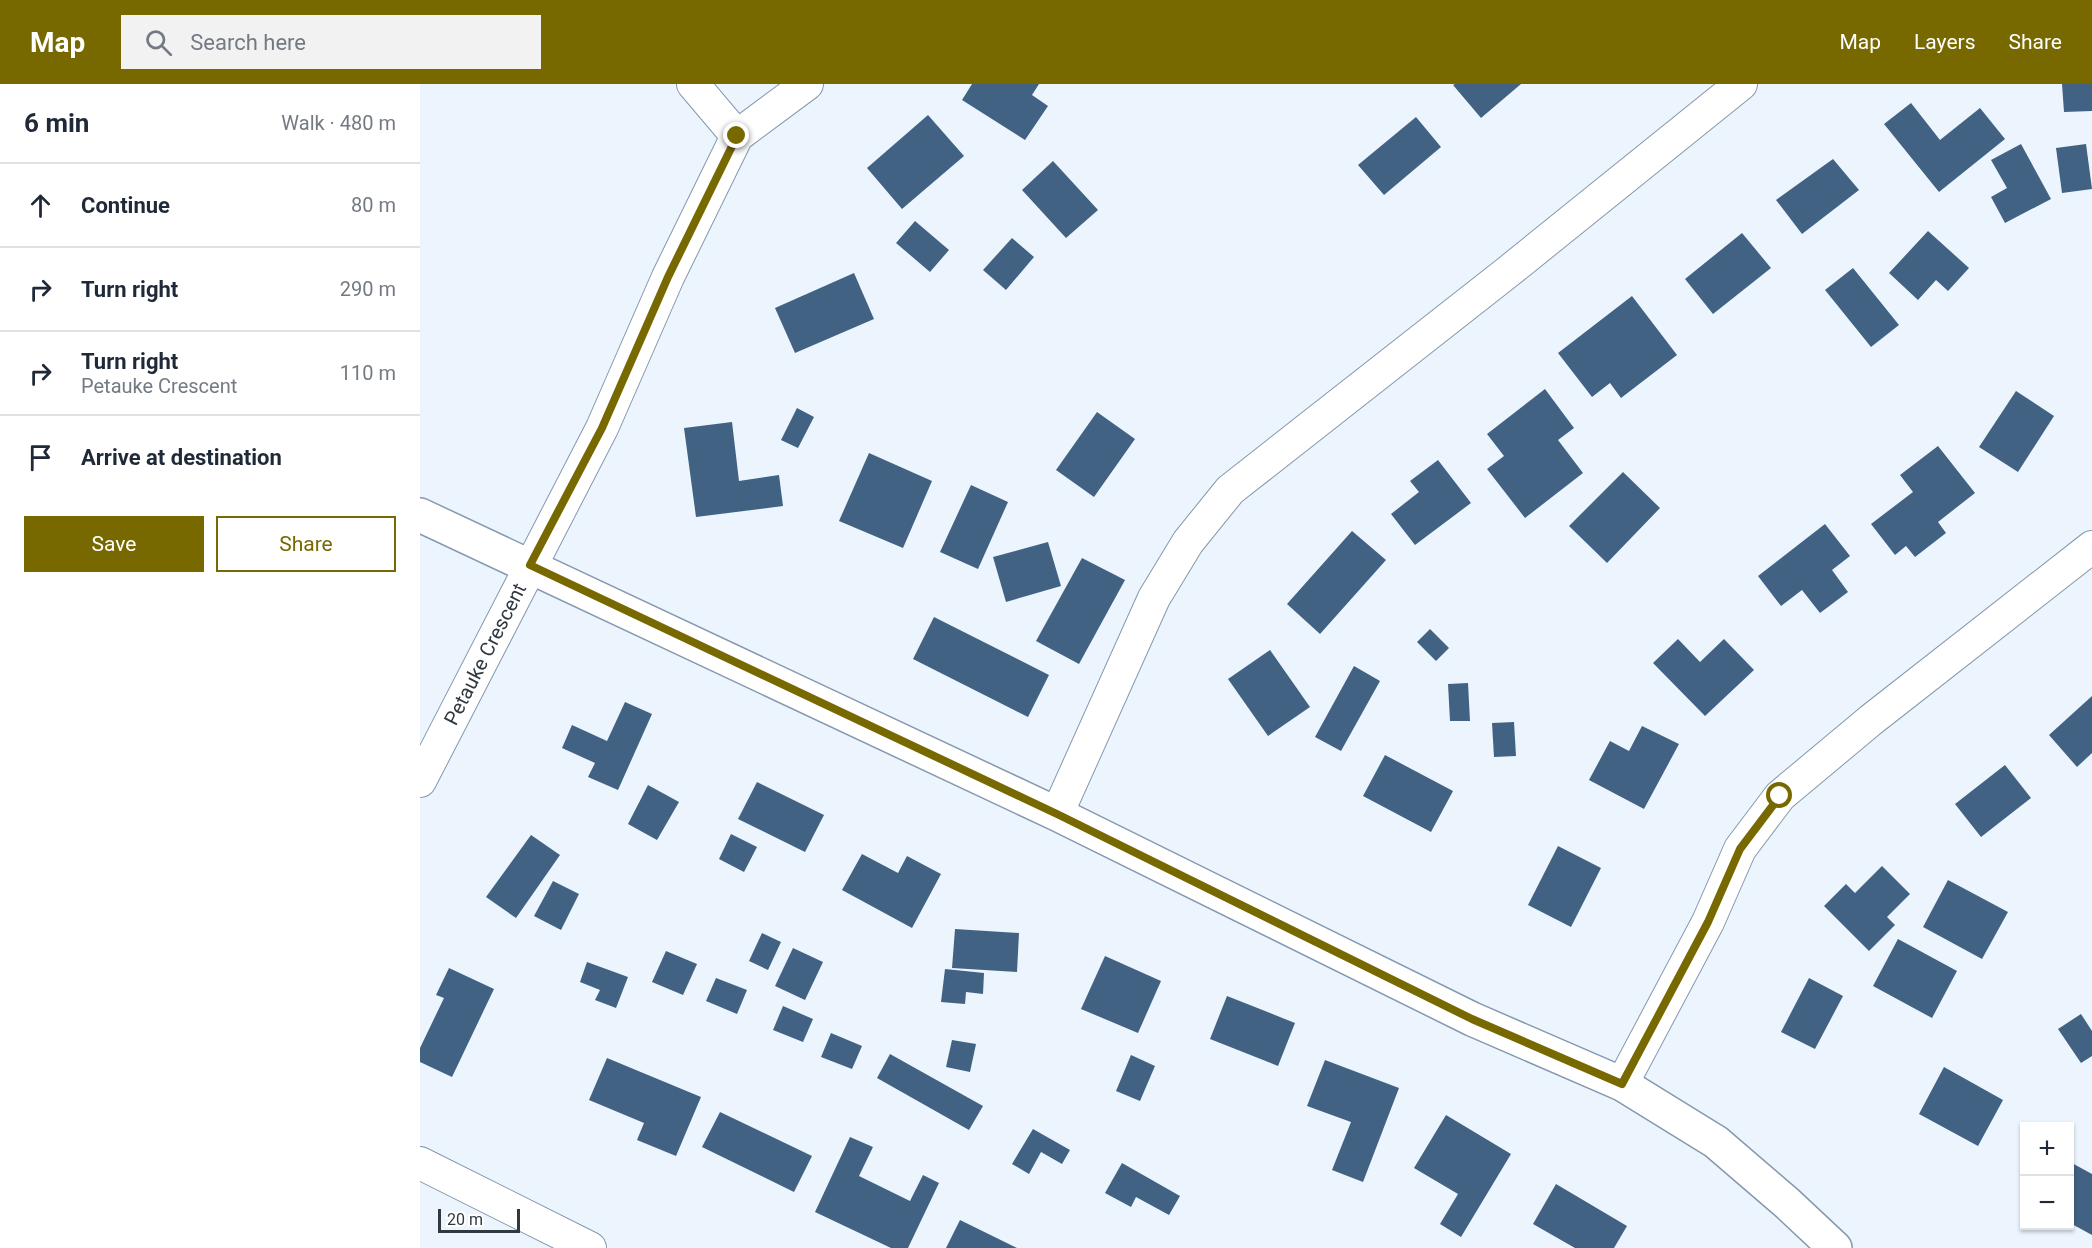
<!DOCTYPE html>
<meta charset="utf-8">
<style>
:root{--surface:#fff;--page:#f2f2f3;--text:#1f2937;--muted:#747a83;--line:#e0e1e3;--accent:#776900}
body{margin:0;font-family:Roboto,sans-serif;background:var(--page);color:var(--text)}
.controls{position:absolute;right:18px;bottom:18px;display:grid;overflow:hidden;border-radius:0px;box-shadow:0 2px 4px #0004}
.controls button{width:54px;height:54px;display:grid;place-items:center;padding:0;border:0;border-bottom:2px solid var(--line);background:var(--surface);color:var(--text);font:30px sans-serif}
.scale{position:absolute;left:18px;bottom:15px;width:82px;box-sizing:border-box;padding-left:6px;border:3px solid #303840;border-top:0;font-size:16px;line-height:21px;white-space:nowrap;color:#303840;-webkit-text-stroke:4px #fff;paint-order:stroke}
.stop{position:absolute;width:18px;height:18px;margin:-14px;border:4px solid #776900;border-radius:50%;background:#fff}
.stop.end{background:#776900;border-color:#fff;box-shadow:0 2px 6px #0008}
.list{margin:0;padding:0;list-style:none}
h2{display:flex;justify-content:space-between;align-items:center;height:78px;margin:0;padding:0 24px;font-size:26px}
h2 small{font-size:20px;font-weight:400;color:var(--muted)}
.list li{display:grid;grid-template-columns:39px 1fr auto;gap:18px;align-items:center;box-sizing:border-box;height:84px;padding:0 24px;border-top:2px solid var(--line)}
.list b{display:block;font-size:22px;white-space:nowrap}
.list p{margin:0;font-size:20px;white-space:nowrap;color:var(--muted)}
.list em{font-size:20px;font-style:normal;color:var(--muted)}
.actions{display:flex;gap:12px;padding:18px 24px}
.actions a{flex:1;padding:14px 0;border:2px solid var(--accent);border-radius:0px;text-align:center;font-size:21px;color:var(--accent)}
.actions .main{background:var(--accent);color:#fff}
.icon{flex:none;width:33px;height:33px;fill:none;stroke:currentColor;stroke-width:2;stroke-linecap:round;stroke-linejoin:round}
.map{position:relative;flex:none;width:1672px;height:1164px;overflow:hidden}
header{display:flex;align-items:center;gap:36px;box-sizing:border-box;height:84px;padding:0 30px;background:var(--accent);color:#fff}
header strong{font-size:28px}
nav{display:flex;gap:33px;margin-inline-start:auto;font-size:21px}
.search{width:420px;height:54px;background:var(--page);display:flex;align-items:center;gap:15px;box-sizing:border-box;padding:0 21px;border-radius:0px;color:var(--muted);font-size:22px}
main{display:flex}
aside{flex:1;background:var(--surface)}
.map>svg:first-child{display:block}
.building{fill:#426284}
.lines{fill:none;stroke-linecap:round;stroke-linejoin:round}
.street-casing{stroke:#8598ad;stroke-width:34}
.secondary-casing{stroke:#8598ad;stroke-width:36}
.street{stroke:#fff;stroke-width:32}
.secondary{stroke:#fff;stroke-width:33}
.route{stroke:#776900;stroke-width:8}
.labels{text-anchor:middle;stroke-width:6;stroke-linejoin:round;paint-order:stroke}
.street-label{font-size:20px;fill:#303840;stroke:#fff}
</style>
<header>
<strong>Map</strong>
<div class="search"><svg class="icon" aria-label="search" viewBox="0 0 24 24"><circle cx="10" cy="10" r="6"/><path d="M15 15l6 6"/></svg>Search here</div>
<nav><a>Map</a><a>Layers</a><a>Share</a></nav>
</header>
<main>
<aside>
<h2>6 min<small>Walk · 480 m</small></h2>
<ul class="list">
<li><svg class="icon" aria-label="ahead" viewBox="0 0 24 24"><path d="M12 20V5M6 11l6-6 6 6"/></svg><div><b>Continue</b></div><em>80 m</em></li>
<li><svg class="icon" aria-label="right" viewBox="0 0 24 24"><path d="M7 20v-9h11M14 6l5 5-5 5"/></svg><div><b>Turn right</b></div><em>290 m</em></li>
<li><svg class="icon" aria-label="right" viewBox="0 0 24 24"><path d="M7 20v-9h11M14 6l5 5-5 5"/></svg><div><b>Turn right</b><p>Petauke Crescent</p></div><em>110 m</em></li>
<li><svg class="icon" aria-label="arrive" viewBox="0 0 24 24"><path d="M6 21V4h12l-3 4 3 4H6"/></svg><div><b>Arrive at destination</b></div></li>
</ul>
<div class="actions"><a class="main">Save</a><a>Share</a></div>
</aside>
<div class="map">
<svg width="1672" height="1164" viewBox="0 0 1672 1164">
<rect width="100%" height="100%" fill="#ecf5fe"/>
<g class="building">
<path d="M552 0H619L612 11 628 22 605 56 542 16Z"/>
<path d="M1035 0H1101L1061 34 1033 1Z"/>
<path d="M1642 0H1672V27L1644 28Z"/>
<path d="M1491 19 1520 56 1560 24 1585 55 1519 108 1464 40Z"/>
<path d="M508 31 544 72 482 125 447 84Z"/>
<path d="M996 33 1021 63 964 111 938 81Z"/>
<path d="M1601 60 1631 115 1585 139 1571 113 1587 104 1571 76Z"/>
<path d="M1666 60 1672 105 1642 109 1636 64Z"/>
<path d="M1413 75 1439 106 1382 150 1356 116Z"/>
<path d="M633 77 678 126 646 154 602 106Z"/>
<path d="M495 137 529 166 510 188 476 159Z"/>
<path d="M1508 147 1549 184 1528 207 1516 196 1498 216 1469 189Z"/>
<path d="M1322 149 1351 184 1293 230 1265 195Z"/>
<path d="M592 154 614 173 586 206 563 186Z"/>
<path d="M1433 184 1479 241 1451 263 1405 206Z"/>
<path d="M434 189 454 235 375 269 355 224Z"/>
<path d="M1212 212 1257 271 1201 314 1190 299 1172 313 1138 269Z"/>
<path d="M1125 305 1154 344 1138 356 1163 389 1105 434 1067 385 1084 372 1067 350Z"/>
<path d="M1596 307 1634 332 1598 388 1559 363Z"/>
<path d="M377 324 394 333 378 364 361 356Z"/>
<path d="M677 328 715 355 674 413 636 386Z"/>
<path d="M312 338 319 397 359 391 363 422 276 433 264 344Z"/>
<path d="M1518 362 1555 409 1518 438 1526 449 1495 473 1486 462 1475 471 1451 440 1493 408 1480 391Z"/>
<path d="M449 369 512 397 483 464 419 437Z"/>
<path d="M1018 376 1051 419 995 461 971 430 999 408 990 397Z"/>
<path d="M1203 388 1240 424 1187 479 1149 442Z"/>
<path d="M551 401 588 418 558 485 520 468Z"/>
<path d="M1405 440 1430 472 1412 486 1428 508 1400 529 1382 506 1361 522 1338 492Z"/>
<path d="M932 447 966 476 900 550 867 520Z"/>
<path d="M628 458 641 502 586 518 573 473Z"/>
<path d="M662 474 705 496 659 580 616 557Z"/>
<path d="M514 533 629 591 608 633 493 575Z"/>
<path d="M1010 545 1029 564 1016 577 997 558Z"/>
<path d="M1258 555 1280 578 1304 555 1334 586 1285 632 1233 579Z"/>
<path d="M850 566 890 623 848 652 808 595Z"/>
<path d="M934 582 960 597 921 667 895 653Z"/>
<path d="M1048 599 1050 637H1030L1028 600Z"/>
<path d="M1672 612V669L1657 683 1629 651Z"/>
<path d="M205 618 232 630 198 706 168 693 175 679 142 664 152 641 187 657Z"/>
<path d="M1094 638 1096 672 1074 673 1072 639Z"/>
<path d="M1222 642 1259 660 1224 725 1169 696 1190 657 1209 667Z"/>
<path d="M965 671 1033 707 1011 748 943 712Z"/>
<path d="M1585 681 1611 714 1561 753 1535 720Z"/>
<path d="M337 698 404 731 385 768 318 735Z"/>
<path d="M228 701 259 718 237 756 208 740Z"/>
<path d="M311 750 337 763 324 788 299 775Z"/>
<path d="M111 751 140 771 96 834 66 813Z"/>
<path d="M1138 762 1181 784 1151 843 1108 821Z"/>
<path d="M442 770 478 789 487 772 521 790 492 844 422 806Z"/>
<path d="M1462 782 1490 810 1467 833 1475 841 1449 867 1404 822 1426 800 1435 809Z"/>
<path d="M1528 796 1588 828 1562 875 1503 843Z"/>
<path d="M133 797 159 810 141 846 114 832Z"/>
<path d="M535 845 599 849 597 888 532 884Z"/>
<path d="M342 849 361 858 348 886 329 877Z"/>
<path d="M1478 855 1537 887 1512 934 1453 902Z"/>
<path d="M373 864 403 878 385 916 355 902Z"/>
<path d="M246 867 277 880 263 911 232 898Z"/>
<path d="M685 872 741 897 718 949 661 925Z"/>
<path d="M167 878 208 893 196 924 175 916 180 906 160 898Z"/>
<path d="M29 884 74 905 32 993 0 978V964L24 914 16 911Z"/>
<path d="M525 885 564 889 563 910 546 908 545 920 521 918Z"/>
<path d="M296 894 327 906 317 930 286 917Z"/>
<path d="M1389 894 1423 912 1395 965 1361 948Z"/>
<path d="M807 912 875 939 858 982 790 955Z"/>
<path d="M363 922 393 935 383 958 353 946Z"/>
<path d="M1661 930 1672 947V972L1661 979 1638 945Z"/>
<path d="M411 949 442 962 432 985 401 973Z"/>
<path d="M532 956 556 960 550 988 526 983Z"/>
<path d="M470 970 563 1022 549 1046 457 994Z"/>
<path d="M711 971 735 982 720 1017 696 1007Z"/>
<path d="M187 974 281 1013 256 1072 217 1056 224 1039 169 1016Z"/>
<path d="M905 976 979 1004 943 1098 912 1086 931 1038 887 1022Z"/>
<path d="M1524 983 1583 1016 1558 1062 1499 1030Z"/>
<path d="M300 1028 392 1072 374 1108 282 1063Z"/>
<path d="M1026 1031 1091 1070 1041 1153 1020 1140 1038 1110 994 1084Z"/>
<path d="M613 1045 650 1066 642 1080 621 1068 609 1090 592 1080Z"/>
<path d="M430 1053 453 1063 439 1092 490 1117 503 1091 519 1099 488 1164H471L395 1128Z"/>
<path d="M1650 1078 1672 1090V1151L1650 1139Z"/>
<path d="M702 1079 760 1112 749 1131 716 1113 711 1123 685 1109Z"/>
<path d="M1136 1100 1207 1142 1194 1164H1155L1113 1140Z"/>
<path d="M540 1136 597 1164H526Z"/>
</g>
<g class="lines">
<g class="street-casing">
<g id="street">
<path d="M273 0 317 52"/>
<path d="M0 697 182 344 248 193 317 52 387 0"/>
<path d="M637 730 734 514 768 458 810 406 1089 187 1321 0"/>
<path d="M1202 1000 1288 838 1320 765 1360 712 1451 636 1672 463"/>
<path d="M0 1079 170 1164"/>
</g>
</g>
<g class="secondary-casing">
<path id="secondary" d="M0 431 637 730 1052 935 1202 1000 1296 1058 1367 1119 1415 1164"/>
</g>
<use href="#street" class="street"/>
<use href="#secondary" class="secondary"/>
</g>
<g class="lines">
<path class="route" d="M317 52 248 193 182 344 110 481 637 730 1052 935 1202 1000 1288 838 1320 765 1360 712"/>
</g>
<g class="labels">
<g class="street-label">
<text transform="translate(65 570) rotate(-63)" y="7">Petauke Crescent</text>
</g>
</g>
</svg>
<div class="controls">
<button>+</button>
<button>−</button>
</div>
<div class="scale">20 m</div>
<div class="stop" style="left:1360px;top:712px"></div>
<div class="stop end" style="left:317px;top:52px"></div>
</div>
</main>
